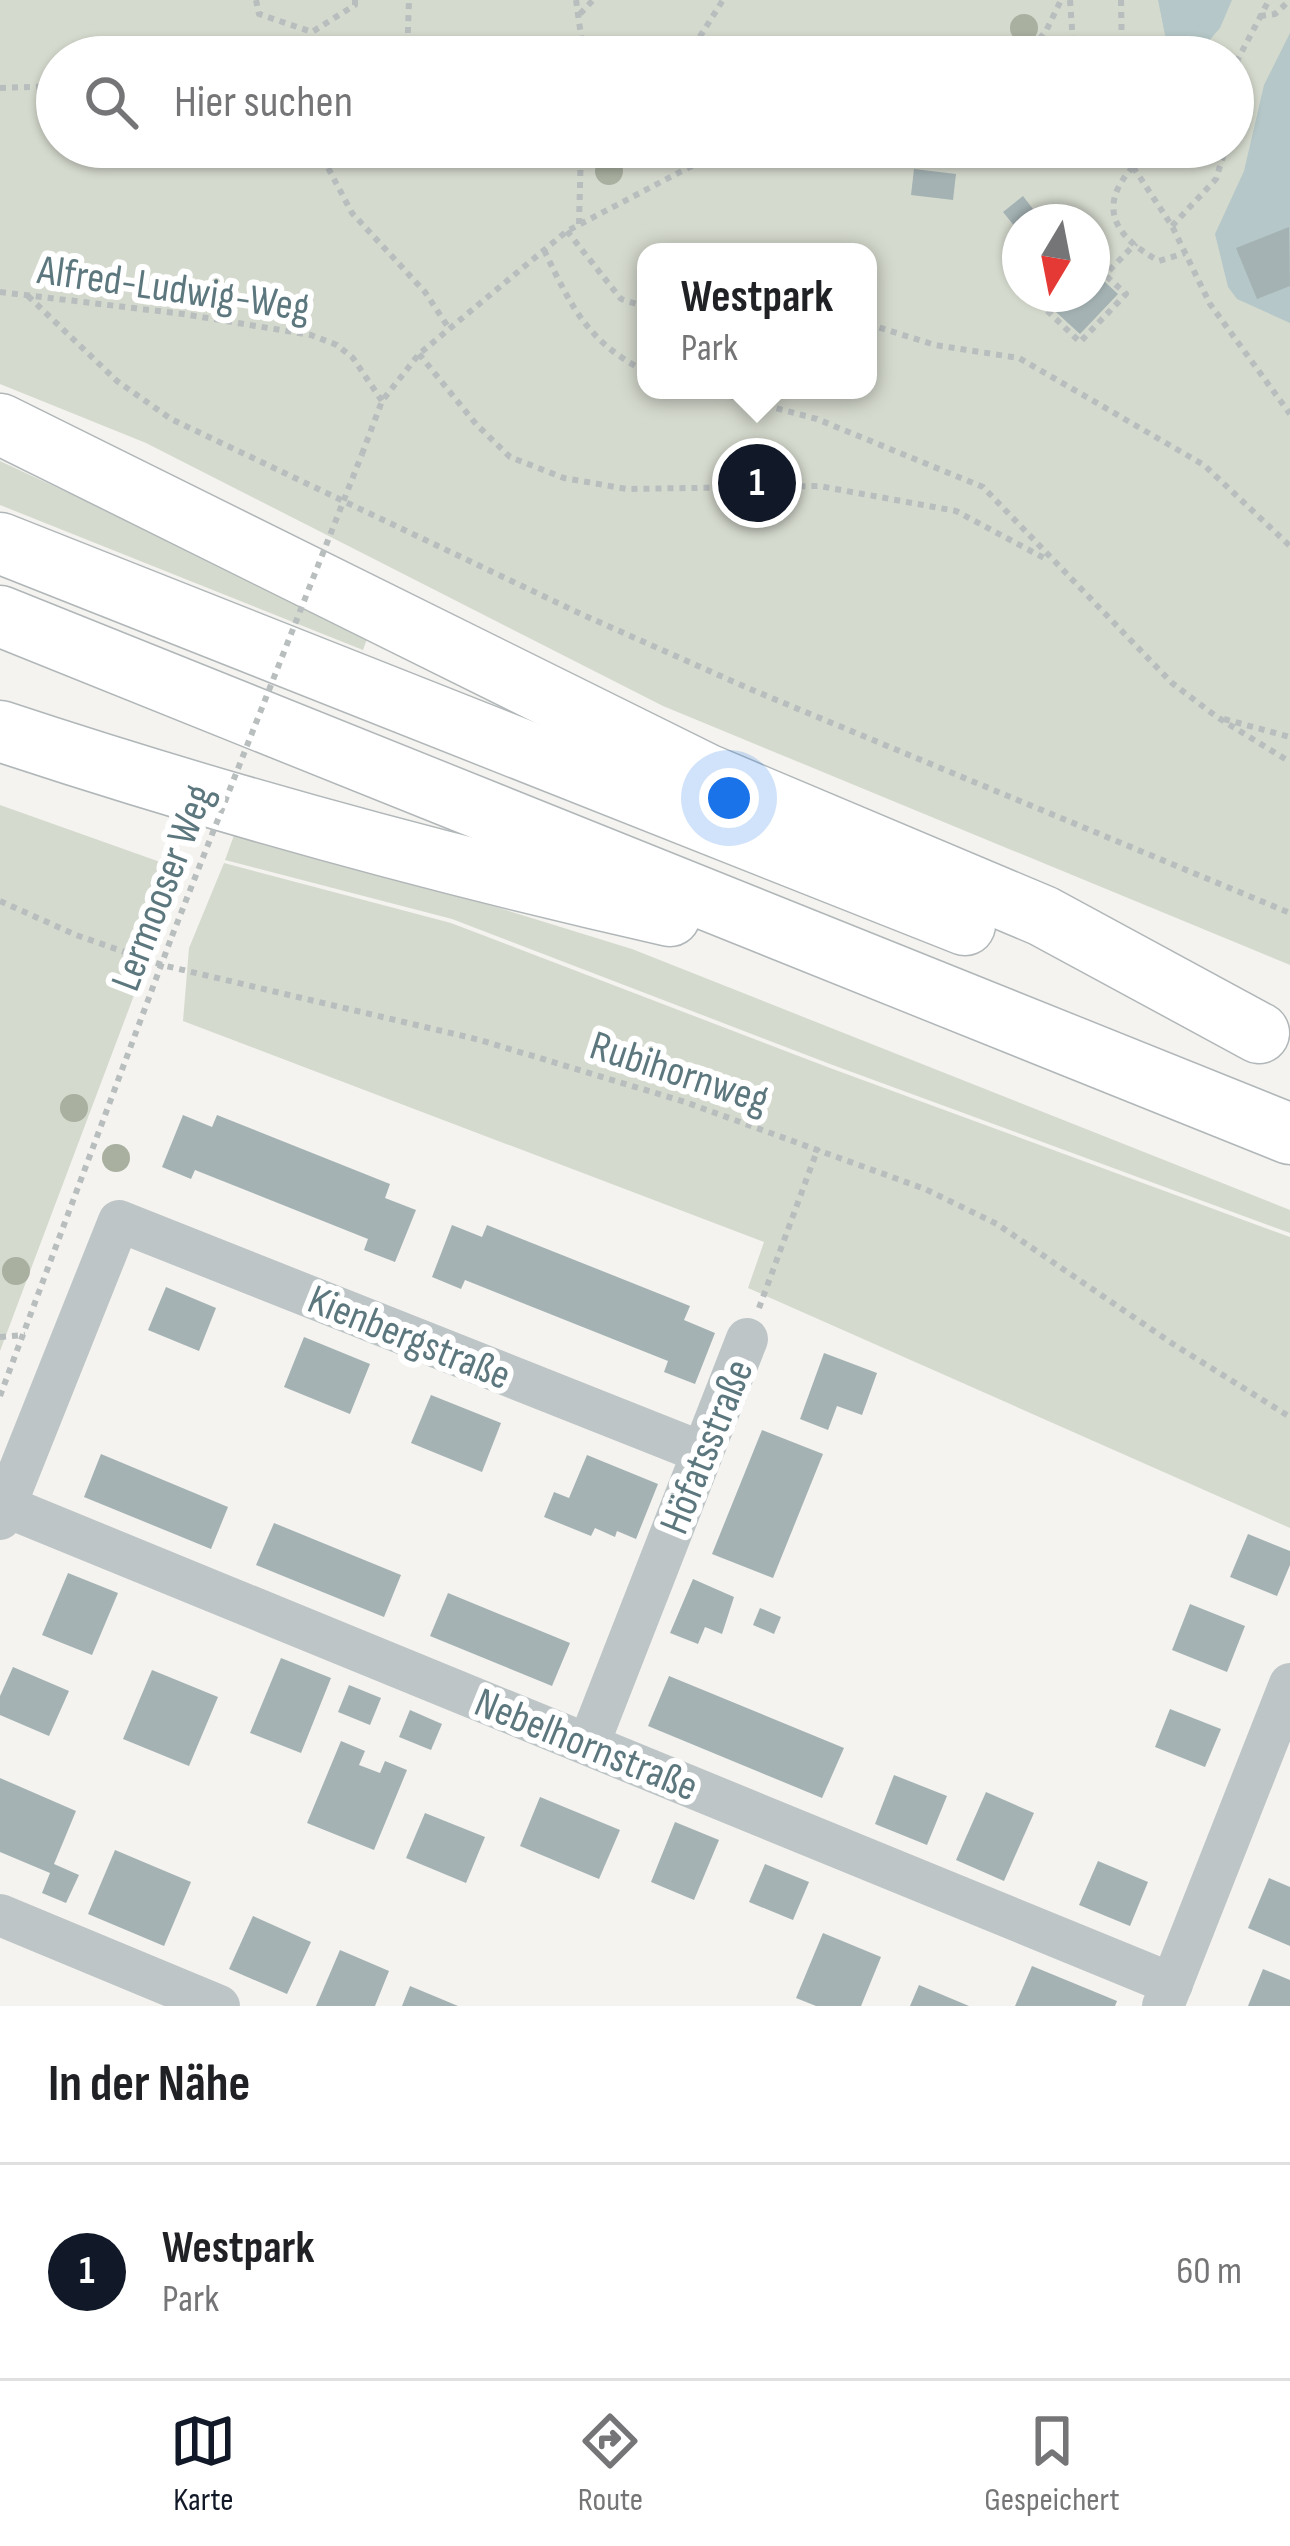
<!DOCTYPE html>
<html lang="de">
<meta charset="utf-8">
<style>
:root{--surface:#fff;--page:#f6f6f6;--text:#202124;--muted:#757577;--line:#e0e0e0;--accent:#111827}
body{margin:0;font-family:"Sofia Sans Condensed",sans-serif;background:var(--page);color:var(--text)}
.compass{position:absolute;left:1002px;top:204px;width:108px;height:108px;border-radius:50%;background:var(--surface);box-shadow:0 3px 9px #0004;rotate:190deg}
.you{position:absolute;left:729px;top:798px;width:42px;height:42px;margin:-30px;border:9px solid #fff;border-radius:50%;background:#1a73e8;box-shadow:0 0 0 18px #1a73e833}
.badge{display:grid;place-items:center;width:78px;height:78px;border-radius:50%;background:var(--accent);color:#fff;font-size:39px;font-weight:700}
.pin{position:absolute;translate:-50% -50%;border:6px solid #fff;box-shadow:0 3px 12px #0006}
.popup{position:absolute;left:637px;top:243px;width:240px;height:156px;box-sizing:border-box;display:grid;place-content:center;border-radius:24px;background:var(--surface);filter:drop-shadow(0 3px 9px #0005);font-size:39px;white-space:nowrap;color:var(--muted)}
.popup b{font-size:45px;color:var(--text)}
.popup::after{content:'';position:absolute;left:50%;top:100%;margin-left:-24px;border:24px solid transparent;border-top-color:var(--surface)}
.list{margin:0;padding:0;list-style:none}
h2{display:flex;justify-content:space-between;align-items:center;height:156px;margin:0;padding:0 48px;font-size:51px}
h2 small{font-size:39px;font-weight:400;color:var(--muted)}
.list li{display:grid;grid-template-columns:78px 1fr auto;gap:36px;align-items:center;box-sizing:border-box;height:216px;padding:0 48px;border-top:3px solid var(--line)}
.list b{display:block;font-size:45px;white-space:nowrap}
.list p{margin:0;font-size:39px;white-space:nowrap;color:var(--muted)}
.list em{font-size:39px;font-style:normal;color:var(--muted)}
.icon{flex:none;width:66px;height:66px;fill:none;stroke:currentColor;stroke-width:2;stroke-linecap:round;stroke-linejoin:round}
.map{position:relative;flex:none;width:1290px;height:2006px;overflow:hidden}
.search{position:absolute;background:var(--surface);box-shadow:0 3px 9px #0004;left:36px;right:36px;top:36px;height:132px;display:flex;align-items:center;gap:30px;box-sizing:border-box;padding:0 42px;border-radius:66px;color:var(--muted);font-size:45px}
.sheet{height:372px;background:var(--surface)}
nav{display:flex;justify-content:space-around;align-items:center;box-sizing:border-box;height:168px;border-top:3px solid var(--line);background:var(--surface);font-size:33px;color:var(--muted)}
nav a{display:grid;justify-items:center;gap:6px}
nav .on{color:var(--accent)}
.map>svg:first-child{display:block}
.green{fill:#d5dace;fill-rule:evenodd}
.water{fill:#b5c7c8}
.building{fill:#a4b2b4}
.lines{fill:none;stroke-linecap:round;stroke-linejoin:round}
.highway-casing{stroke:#b1b7b9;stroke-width:63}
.path{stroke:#b8bdbe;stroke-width:6;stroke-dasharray:6 6;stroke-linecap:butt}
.minor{stroke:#bec5c7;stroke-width:42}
.highway{stroke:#fff;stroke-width:60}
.path-bridge{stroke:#b8bdbe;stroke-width:6;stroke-dasharray:6 6;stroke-linecap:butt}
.tree{fill:#a9b0a0}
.labels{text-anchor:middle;stroke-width:12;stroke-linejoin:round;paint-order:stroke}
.street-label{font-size:42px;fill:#5c777d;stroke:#fff}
</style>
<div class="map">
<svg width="1290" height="2006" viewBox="0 0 1290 2006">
<rect width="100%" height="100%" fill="#f4f3ef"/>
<g class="green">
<path d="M0 0H1290V965L663 706 146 443 0 384ZM57 57H1233V147H57ZM1020 222H1092V294H1020ZM646 252H868V390H646Z"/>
<path d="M0 461 369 633 363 650 0 505Z"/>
<path d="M0 805 163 863 121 978 136 990 0 1351Z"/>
<path d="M237 827 632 949 1290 1210V1233L830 1064 452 919 225 860Z"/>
<path d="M224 863 451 923 830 1068 1290 1237V1528L748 1288 764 1242 183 1021 189 948Z"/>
</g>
<g class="water">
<path d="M1158 0H1232L1220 28 1196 56 1168 50Z"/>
<path d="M1290 33V323L1237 299 1228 287 1215 234 1244 171 1264 85Z"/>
</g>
<g class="building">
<path d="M914 169 956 174 953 200 911 195Z"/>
<path d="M1023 196 1039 217 1032 222H1020V233L1003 212Z"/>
<path d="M1289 227 1290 286 1257 299 1236 248Z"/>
<path d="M1092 270 1118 294 1080 334 1045 302 1053 294H1092Z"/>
<path d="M183 1115 212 1127 217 1115 390 1184 385 1198 416 1210 395 1262 364 1250 368 1239 353 1233 195 1170 191 1179 162 1167Z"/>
<path d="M452 1225 482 1237 487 1225 690 1306 684 1320 715 1333 695 1384 664 1372 668 1361 465 1280 461 1289 432 1277Z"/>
<path d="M166 1287 216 1308 199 1351 148 1330Z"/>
<path d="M304 1337 370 1364 350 1414 284 1387Z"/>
<path d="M824 1353 877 1373 862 1415 837 1406 828 1430 800 1419Z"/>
<path d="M431 1395 501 1423 482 1472 411 1443Z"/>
<path d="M762 1430 823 1454 773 1578 712 1554Z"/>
<path d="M101 1454 228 1507 211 1549 84 1497Z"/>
<path d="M587 1455 658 1484 636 1539 617 1531 615 1537 595 1528 591 1536 544 1517 554 1492 569 1498Z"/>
<path d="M274 1523 401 1575 384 1617 256 1565Z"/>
<path d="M1248 1534 1290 1551V1565L1277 1596 1230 1577Z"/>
<path d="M68 1573 118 1593 92 1655 42 1635Z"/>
<path d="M693 1579 734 1597 722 1634 705 1627 698 1644 670 1633Z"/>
<path d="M448 1593 570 1643 552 1686 430 1636Z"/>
<path d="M1190 1604 1245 1626 1227 1672 1172 1650Z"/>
<path d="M760 1608 781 1617 774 1634 753 1625Z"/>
<path d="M281 1658 331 1678 301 1753 250 1733Z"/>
<path d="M13 1667 69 1691 49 1736 0 1715V1696Z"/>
<path d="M152 1670 218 1697 189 1766 123 1739Z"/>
<path d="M669 1676 844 1748 822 1798 648 1726Z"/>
<path d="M349 1685 381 1698 370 1725 338 1712Z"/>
<path d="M1170 1709 1221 1729 1205 1767 1155 1747Z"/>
<path d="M410 1710 442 1724 431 1750 399 1737Z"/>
<path d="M341 1741 365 1751 359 1765 380 1773 385 1761 407 1770 374 1850 307 1823Z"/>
<path d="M894 1775 947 1796 927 1845 875 1824Z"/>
<path d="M0 1778 76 1811 54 1864 79 1875 66 1903 42 1893 50 1873 0 1852Z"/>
<path d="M986 1792 1034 1813 1004 1881 956 1860Z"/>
<path d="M540 1797 620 1830 599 1879 520 1846Z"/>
<path d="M425 1813 485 1837 466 1883 406 1858Z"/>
<path d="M675 1822 719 1840 694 1900 651 1882Z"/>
<path d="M115 1850 191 1882 164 1946 88 1914Z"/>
<path d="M1098 1861 1148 1882 1130 1926 1079 1905Z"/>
<path d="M765 1864 809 1882 793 1920 749 1902Z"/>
<path d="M1269 1878 1290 1887V1946L1248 1928Z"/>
<path d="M253 1916 311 1942 287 1994 229 1969Z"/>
<path d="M823 1933 881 1957 861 2006H816L796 1998Z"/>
<path d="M340 1950 389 1971 375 2006H316Z"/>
<path d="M1032 1966 1117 2001 1115 2006H1015Z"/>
<path d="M1263 1969 1290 1980V2006H1248Z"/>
<path d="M919 1985 969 2006H910Z"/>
<path d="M410 1986 458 2006H402Z"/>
</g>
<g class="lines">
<g class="highway-casing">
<g id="highway">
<path d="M0 424 706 774 1043 916 1259 1033"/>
<path d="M0 543 965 925"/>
<path d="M0 616 1290 1134"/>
<path d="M0 731C220 804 444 865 670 916"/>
</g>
</g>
<g class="path">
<path d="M256 0 259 14 312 32 355 5V0"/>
<path d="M576 0 584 57"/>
<path d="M1070 0 1074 57"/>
<path d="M1121 0 1122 57"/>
<path d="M580 14 593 0"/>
<path d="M1260 16 1275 14 1290 0"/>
<path d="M407 57 409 0"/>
<path d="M687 57 723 0"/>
<path d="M1024 57 1046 31 1061 0"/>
<path d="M1233 86 1238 59 1269 0"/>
<path d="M0 88 57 86"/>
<path d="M217 147 271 156 318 147"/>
<path d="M317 147 352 213 425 292 450 330"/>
<path d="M1120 147 1172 226 1210 304 1290 414"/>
<path d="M1133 167C1096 207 1115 237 1159 261L1185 253"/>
<path d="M579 224 581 147"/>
<path d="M1172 226 1216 179 1226 147"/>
<path d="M567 231 621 299 646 307"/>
<path d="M544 250C572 308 587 341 646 372"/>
<path d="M1101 279 1136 243"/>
<path d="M0 292 183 314 311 335 337 345 353 358 382 401"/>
<path d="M1046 294 1038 302 1080 342 1126 294 1092 263"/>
<path d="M28 296 117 381 171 419 581 614 750 689 1290 913"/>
<path d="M868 324 935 345 1019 358 1204 465 1290 546"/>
<path d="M419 354 476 424 510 457 564 478 627 489 819 486 956 511 1044 558"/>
<path d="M707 390 817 419 983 487 1172 683 1217 717 1290 762"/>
<path d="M362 454 382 401 419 354 567 231 728 147"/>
<path d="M1224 719 1290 737"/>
<path d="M0 901 76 935 162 965 480 1040 685 1102 925 1189 997 1224 1173 1344 1290 1417"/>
<path d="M759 1308 818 1148"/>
<path d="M0 1337 25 1335"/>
<path d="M0 1396 172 936"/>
</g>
<g class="minor">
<path d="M0 1504 1172 1984"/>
<path d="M0 1519 119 1221 701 1452"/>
<path d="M589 1743 747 1339"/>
<path d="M0 1915 219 2006"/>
<path d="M1163 2006 1290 1684"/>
</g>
<use href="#highway" class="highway"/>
<path class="path-bridge" d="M172 936 362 454"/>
</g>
<g class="tree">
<circle cx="1024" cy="28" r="14"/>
<circle cx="609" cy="171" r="14"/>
<circle cx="74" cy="1108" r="14"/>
<circle cx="116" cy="1158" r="14"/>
<circle cx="16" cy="1271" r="14"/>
</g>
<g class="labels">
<g class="street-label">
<text transform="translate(174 287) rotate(8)" y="15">Alfred-Ludwig-Weg</text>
<text transform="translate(161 887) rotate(-69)" y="15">Lermooser Weg</text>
<text transform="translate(680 1071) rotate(18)" y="15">Rubihornweg</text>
<text transform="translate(410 1336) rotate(22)" y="15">Kienbergstraße</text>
<text transform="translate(705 1446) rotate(-68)" y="15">Höfatsstraße</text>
<text transform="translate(587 1743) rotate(22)" y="15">Nebelhornstraße</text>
</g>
</g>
</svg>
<svg class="compass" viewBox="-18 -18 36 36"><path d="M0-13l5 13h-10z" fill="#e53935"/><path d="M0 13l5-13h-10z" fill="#757577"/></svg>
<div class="you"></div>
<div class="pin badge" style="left:757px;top:483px">1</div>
<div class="popup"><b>Westpark</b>Park</div>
<div class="search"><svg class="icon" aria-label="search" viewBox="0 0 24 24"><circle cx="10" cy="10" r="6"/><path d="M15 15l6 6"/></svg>Hier suchen</div>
</div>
<section class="sheet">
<h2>In der Nähe<small></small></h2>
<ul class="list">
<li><span class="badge">1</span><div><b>Westpark</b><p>Park</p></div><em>60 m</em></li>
</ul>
</section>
<nav>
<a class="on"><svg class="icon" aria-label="map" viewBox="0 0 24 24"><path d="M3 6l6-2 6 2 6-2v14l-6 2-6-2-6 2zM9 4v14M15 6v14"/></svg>Karte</a>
<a><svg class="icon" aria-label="directions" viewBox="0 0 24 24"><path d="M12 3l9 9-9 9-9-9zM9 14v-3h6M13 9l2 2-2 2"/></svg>Route</a>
<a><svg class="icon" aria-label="saved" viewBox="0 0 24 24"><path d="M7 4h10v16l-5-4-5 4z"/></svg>Gespeichert</a>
</nav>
